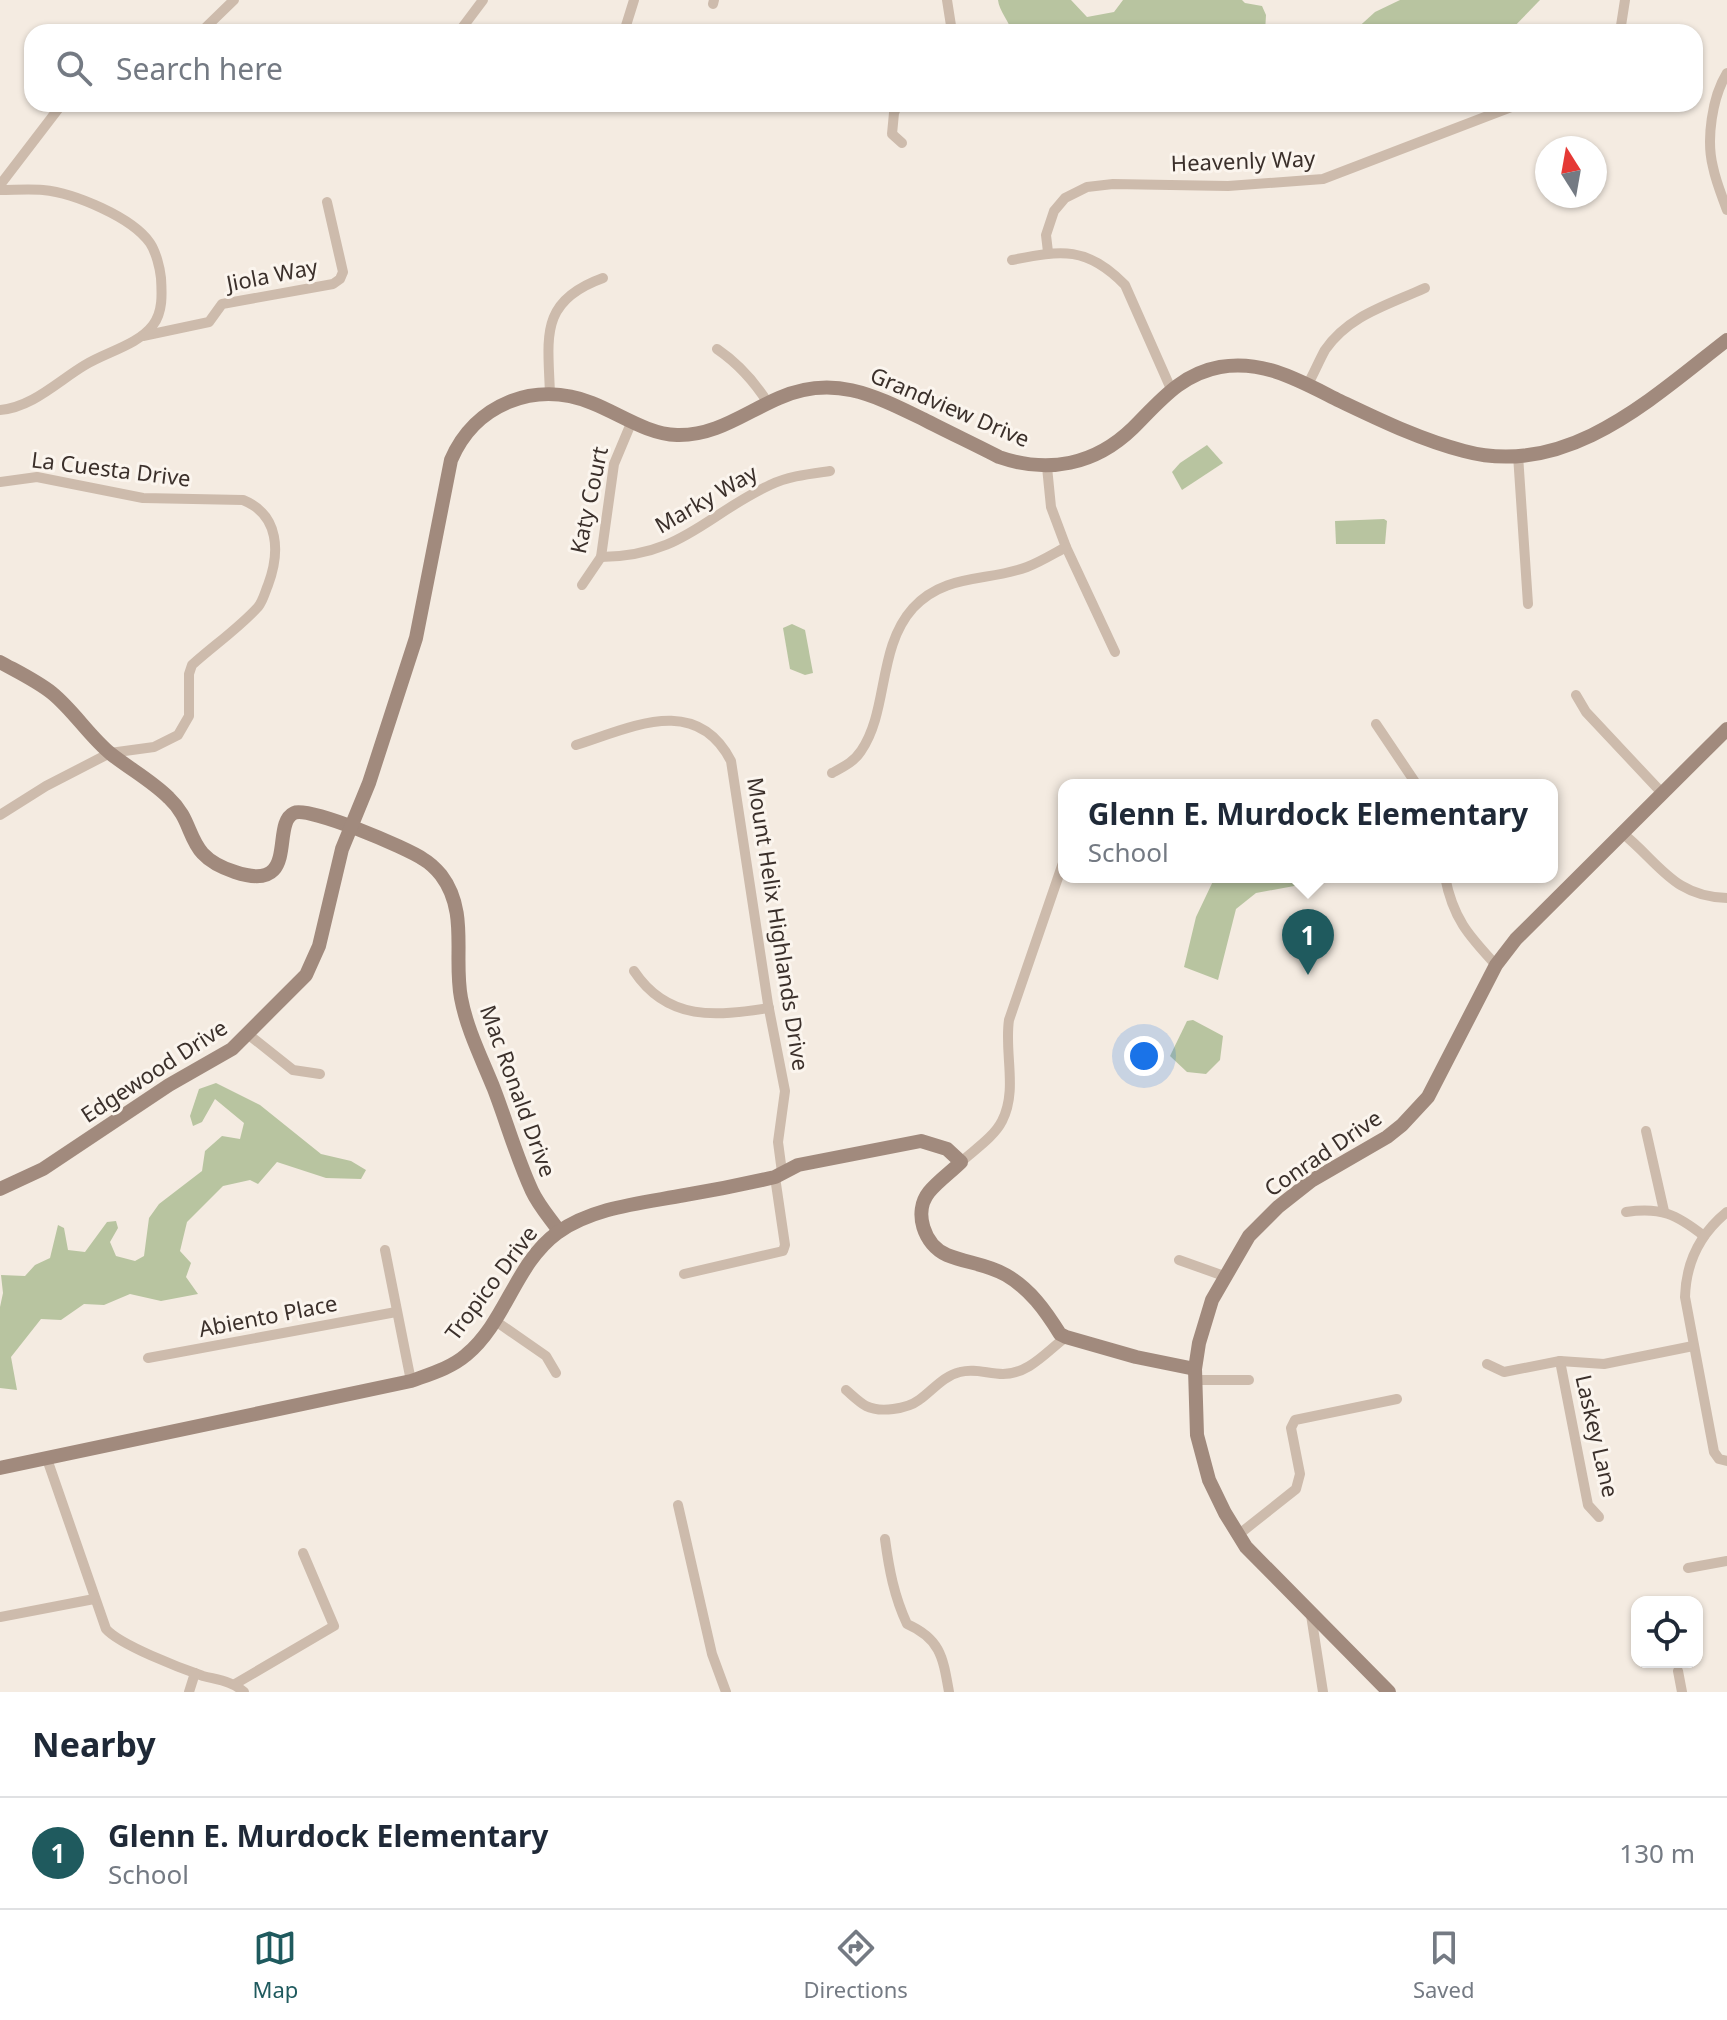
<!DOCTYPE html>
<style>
:root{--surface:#fff;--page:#f2f2f3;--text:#1f2937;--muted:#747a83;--line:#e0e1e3;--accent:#1f5a5e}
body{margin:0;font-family:"Noto Sans",sans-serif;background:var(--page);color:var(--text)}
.controls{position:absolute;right:24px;bottom:24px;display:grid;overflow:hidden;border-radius:16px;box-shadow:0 2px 6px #0004}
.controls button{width:72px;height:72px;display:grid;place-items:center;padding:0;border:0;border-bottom:2px solid var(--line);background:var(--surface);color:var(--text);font:40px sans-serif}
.compass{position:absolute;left:1535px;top:136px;width:72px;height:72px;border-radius:50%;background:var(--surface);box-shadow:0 2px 6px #0004;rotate:349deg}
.you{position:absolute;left:1144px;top:1056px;width:28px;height:28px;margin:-20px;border:6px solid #fff;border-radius:50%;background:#1a73e8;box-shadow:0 0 0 12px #1a73e833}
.badge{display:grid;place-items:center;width:52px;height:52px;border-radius:50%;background:var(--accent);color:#fff;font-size:26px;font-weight:700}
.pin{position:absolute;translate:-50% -66px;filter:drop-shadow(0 2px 4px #0008)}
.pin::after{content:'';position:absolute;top:42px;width:28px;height:24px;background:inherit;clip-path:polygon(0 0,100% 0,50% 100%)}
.popup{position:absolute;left:1058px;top:779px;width:500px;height:104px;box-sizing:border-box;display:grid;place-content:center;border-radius:16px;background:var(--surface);filter:drop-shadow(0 2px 6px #0005);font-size:26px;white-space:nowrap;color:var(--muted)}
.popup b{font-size:30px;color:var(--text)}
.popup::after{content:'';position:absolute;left:50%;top:100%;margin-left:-16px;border:16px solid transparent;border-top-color:var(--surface)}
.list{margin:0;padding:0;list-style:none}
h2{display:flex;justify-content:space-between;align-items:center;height:104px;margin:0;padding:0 32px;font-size:34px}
h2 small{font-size:26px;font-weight:400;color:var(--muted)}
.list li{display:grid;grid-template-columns:52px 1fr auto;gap:24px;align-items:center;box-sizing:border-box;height:112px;padding:0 32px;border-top:2px solid var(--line)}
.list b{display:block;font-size:30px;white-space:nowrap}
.list p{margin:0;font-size:26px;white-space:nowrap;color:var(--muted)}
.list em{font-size:26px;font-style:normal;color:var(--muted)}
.icon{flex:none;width:44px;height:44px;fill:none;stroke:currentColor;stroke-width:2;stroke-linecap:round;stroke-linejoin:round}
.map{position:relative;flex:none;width:1727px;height:1692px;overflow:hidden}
.search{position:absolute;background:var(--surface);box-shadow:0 2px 6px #0004;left:24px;right:24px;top:24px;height:88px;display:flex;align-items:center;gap:20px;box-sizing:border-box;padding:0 28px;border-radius:24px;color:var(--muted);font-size:30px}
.sheet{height:216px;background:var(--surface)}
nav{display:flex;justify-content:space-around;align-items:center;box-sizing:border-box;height:112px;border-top:2px solid var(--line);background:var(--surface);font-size:22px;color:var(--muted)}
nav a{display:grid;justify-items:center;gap:4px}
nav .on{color:var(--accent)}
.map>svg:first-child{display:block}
.green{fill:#b8c4a0}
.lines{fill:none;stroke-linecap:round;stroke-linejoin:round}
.street{stroke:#cdbbac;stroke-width:10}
.secondary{stroke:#a18a7d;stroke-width:14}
.labels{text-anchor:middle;stroke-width:6;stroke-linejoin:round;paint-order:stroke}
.street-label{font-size:22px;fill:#3b302b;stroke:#fbf5ee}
</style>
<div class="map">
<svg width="1727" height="1692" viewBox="0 0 1727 1692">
<rect width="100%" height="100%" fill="#f4ebe1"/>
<g class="green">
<path d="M998 0H1071L1087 17 1114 12 1123 0H1242L1245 3 1262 6 1266 15 1265 32H1205L1204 29 1187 28 1171 32H1012C1009 21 999 11 998 0Z"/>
<path d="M1400 0H1540L1509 32H1353L1375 12Z"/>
<path d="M1207 445 1223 463 1182 490 1172 472 1180 463Z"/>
<path d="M1384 519 1387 521 1385 544H1336L1335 521Z"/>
<path d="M792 624 805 630 813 673 805 675 790 669 783 628Z"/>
<path d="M1215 877H1304L1305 884 1256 893 1236 909 1218 980 1184 967 1196 917Z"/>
<path d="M1193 1020 1223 1036 1220 1060 1206 1074 1187 1072 1170 1056 1187 1021Z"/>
<path d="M216 1083 260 1105 321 1154 351 1161 366 1170 361 1179 326 1178 277 1162 258 1184 250 1180 223 1186 187 1222 180 1251 191 1263 186 1277 198 1294 161 1301 130 1294 104 1305 84 1304 61 1320 41 1319 11 1357 17 1390 0 1388V1307L3 1293 1 1275 25 1276 35 1265 50 1258 58 1225 64 1228 68 1250 85 1252 107 1222 116 1221 118 1228 110 1242 116 1256 135 1261 144 1256 149 1218 159 1204 202 1171 205 1151 222 1136 240 1139 244 1123 215 1099 202 1122 193 1126 190 1116 199 1089Z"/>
</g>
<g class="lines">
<g class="street">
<path d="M947 0 952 32"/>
<path d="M713 4 714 0"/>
<path d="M201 32 234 0"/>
<path d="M459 32 483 0"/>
<path d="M624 32 634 0"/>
<path d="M1620 32 1625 0"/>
<path d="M1727 73C1712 97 1706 140 1713 167 1716 182 1722 196 1727 210"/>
<path d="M898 104 894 113 892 134 902 143"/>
<path d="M0 185 62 104"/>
<path d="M0 190C14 190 29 189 43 190 74 193 132 217 150 243 156 252 160 268 161 278 162 294 163 312 153 325 138 345 106 352 85 365 58 381 33 407 0 410"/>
<path d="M1048 252 1046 235 1054 211 1065 198 1087 187 1113 184 1228 186 1323 179 1519 104"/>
<path d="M1012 260C1062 250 1087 246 1125 285L1171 389"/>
<path d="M143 336 209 322 222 304 333 284 340 279 343 272 327 202"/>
<path d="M717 349C739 364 754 381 768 403"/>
<path d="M1308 384C1314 373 1319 361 1325 350 1349 315 1388 305 1425 288"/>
<path d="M550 394C548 337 539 301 603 278"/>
<path d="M1518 455 1528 604"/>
<path d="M1047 467 1051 507 1066 547 1115 652"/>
<path d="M0 482 37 477 143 498 243 500C280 515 280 553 268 585 265 592 263 601 258 607 239 628 213 646 192 665L189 674V716L178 735 154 747 110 753 46 786 0 815"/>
<path d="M601 557C682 556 704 516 770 485 789 476 809 474 830 471"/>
<path d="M582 585 601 557 614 464 632 421"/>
<path d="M1576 695 1586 712 1662 793"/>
<path d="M1376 724 1417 785"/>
<path d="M576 745C630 728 696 693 731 761L768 1004 785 1091 778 1142 782 1172"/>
<path d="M832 773C843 767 854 762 861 751 889 710 877 648 913 608 945 573 987 582 1027 567 1040 562 1053 554 1066 547"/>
<path d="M1621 832C1659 862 1673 897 1727 898"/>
<path d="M1445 877C1453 918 1468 935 1496 965"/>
<path d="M634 971C668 1022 716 1016 769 1008"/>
<path d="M249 1035 293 1070 320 1074"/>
<path d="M1646 1131 1664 1211"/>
<path d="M961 1162C974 1150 994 1137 1002 1121 1018 1090 1004 1053 1009 1020L1063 863"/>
<path d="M1626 1212C1661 1207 1676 1214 1704 1236"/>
<path d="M1727 1212C1700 1234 1686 1262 1685 1297L1714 1452 1719 1459 1727 1461"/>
<path d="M385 1250 411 1381"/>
<path d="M1179 1260 1224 1276"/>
<path d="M684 1274 783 1251 785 1245 775 1177"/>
<path d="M494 1320 546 1356 556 1373"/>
<path d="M148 1358 396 1312"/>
<path d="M1560 1361 1588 1505 1599 1517"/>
<path d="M1487 1364 1504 1372 1560 1361 1604 1364 1693 1346"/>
<path d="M1195 1380H1249"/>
<path d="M846 1390C852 1395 859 1402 866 1406 880 1413 907 1409 919 1400 933 1390 943 1376 960 1372 975 1368 988 1374 1003 1374 1029 1374 1046 1352 1066 1337"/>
<path d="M47 1459 106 1629C120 1645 180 1668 203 1676 218 1680 232 1681 244 1692"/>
<path d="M678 1505 712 1654 726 1692"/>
<path d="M1238 1535 1296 1489 1300 1474 1291 1428 1295 1420 1397 1399"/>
<path d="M885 1539C889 1569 894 1596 907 1624 941 1639 943 1658 949 1692"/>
<path d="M1688 1568 1727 1561"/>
<path d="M1311 1615 1323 1692"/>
<path d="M0 1617 94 1599"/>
<path d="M1678 1671 1682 1692"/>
<path d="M235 1684 334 1626 303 1553"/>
<path d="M189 1692 195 1673"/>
</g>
<g class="secondary">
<path d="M0 662C18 672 37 681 52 693 74 711 89 736 111 754 130 769 152 781 169 798 199 826 182 855 235 872 301 894 270 824 294 813 309 806 407 848 423 859 430 863 436 869 441 875 469 912 453 956 461 998 467 1030 482 1059 494 1089 507 1123 517 1159 532 1191 539 1206 550 1218 559 1231"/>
<path d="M0 1189 43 1169 169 1085 232 1049 306 975 319 946 342 849 369 783 416 638 451 460C475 404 535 380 592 403 620 414 647 434 677 435 716 436 744 413 779 398 833 374 874 395 923 419 948 432 974 444 999 457 1048 474 1095 465 1133 428 1160 401 1181 374 1220 367 1264 359 1302 382 1340 401 1380 420 1421 440 1464 451 1567 479 1652 398 1727 340"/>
<path d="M0 1468 411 1381C430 1374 451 1368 466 1355 506 1322 515 1264 557 1233 593 1207 643 1203 685 1195 715 1190 745 1184 775 1177L798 1165 921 1141 947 1149 961 1162C951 1172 938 1181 929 1192 913 1212 924 1245 947 1255 966 1263 987 1264 1006 1275 1030 1289 1045 1310 1060 1334L1066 1337 1136 1357 1195 1369"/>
<path d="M1389 1692 1246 1547 1225 1513 1209 1480 1197 1435 1195 1369 1199 1343 1212 1300 1249 1236 1278 1207 1311 1181 1387 1137 1402 1125 1428 1097 1496 965 1516 939 1727 729"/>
</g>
</g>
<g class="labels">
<g class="street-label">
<text transform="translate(1243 161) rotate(-2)" y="8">Heavenly Way</text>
<text transform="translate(272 275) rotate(-11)" y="8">Jiola Way</text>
<text transform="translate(950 407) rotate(23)" y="8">Grandview Drive</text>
<text transform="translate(111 469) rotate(7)" y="8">La Cuesta Drive</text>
<text transform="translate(706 499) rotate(-30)" y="8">Marky Way</text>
<text transform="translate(589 500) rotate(-78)" y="8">Katy Court</text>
<text transform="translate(778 924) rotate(81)" y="8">Mount Helix Highlands Drive</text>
<text transform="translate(154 1071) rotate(-33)" y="8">Edgewood Drive</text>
<text transform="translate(518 1091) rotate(70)" y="8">Mac Ronald Drive</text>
<text transform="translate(1323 1153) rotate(-34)" y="8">Conrad Drive</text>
<text transform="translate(491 1283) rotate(-53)" y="8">Tropico Drive</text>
<text transform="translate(268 1316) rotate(-11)" y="8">Abiento Place</text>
<text transform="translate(1597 1436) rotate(77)" y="8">Laskey Lane</text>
</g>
</g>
</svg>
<div class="controls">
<button><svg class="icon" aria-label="locate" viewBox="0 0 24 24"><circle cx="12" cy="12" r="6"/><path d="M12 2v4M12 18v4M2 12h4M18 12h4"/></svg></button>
</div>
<svg class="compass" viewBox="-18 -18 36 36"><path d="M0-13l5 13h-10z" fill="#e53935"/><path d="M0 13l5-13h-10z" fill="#747a83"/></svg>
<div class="you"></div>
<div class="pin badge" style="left:1308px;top:975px">1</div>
<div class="popup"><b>Glenn E. Murdock Elementary</b>School</div>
<div class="search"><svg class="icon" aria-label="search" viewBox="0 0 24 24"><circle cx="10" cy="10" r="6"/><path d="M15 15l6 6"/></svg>Search here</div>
</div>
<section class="sheet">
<h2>Nearby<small></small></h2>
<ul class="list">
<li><span class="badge">1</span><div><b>Glenn E. Murdock Elementary</b><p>School</p></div><em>130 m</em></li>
</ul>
</section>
<nav>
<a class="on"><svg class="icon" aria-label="map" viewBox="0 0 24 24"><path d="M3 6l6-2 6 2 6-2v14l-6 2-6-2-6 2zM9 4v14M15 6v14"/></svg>Map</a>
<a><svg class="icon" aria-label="directions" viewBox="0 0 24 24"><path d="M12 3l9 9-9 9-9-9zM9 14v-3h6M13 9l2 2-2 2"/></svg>Directions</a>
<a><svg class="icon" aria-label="saved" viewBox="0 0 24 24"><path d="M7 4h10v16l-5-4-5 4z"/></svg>Saved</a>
</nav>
